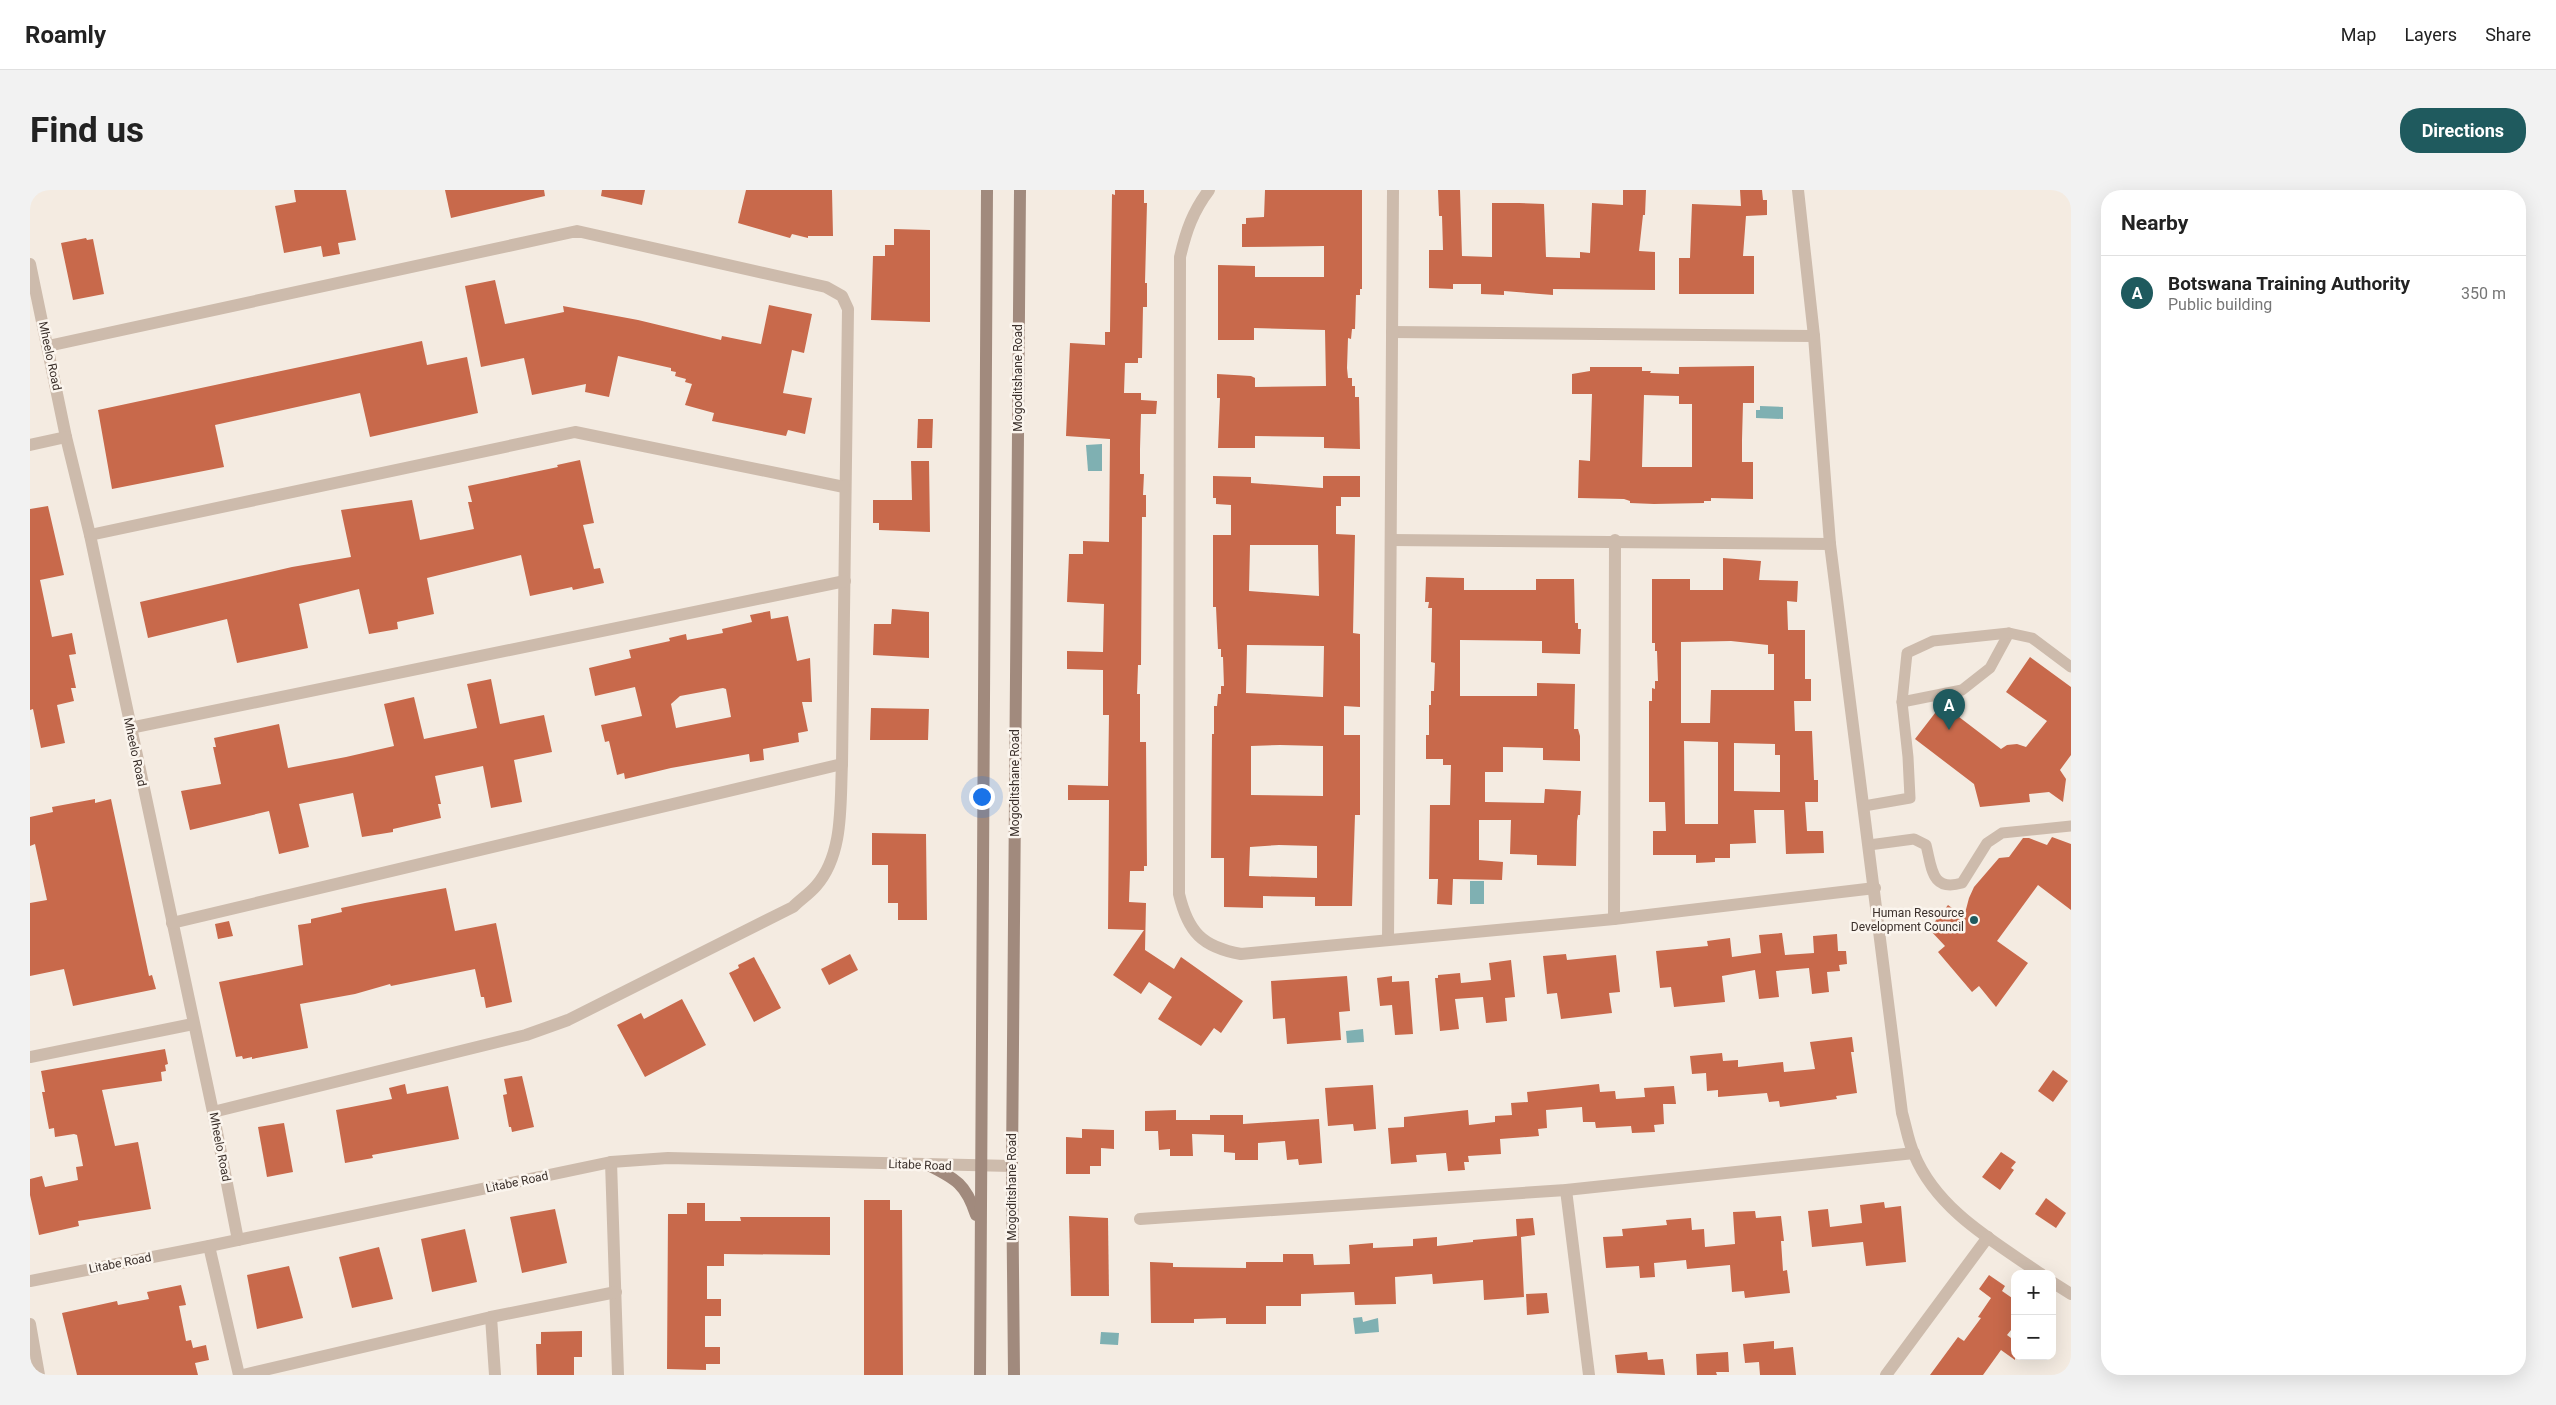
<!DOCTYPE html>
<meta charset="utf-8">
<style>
:root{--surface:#fff;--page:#f2f2f2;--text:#222;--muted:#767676;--line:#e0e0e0;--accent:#1f5a5e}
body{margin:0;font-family:Roboto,sans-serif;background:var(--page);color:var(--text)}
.controls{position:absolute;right:15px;bottom:15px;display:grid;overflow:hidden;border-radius:10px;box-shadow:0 5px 20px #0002}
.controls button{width:45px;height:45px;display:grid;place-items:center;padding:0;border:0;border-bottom:1px solid var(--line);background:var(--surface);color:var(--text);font:25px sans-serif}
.you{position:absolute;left:951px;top:606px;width:18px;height:18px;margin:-12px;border:4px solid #fff;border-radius:50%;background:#1a73e8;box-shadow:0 0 0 8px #1a73e833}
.badge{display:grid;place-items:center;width:32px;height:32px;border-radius:50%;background:var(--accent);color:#fff;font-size:16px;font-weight:700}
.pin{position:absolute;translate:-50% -41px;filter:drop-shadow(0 1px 2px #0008)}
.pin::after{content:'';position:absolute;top:26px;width:18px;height:15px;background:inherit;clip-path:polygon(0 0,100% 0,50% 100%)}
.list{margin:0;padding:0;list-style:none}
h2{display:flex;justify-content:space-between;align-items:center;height:65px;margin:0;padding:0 20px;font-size:21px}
h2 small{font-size:16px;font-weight:400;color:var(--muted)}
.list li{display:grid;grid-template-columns:32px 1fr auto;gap:15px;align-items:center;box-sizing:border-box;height:75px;padding:0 20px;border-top:1px solid var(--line)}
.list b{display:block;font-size:19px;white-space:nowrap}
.list p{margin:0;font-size:16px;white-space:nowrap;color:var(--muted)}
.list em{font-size:16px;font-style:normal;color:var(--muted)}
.map{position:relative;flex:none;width:2041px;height:1185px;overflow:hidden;border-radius:20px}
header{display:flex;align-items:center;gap:30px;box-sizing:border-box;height:70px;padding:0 25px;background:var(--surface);border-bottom:1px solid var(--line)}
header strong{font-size:24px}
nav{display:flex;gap:28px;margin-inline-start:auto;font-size:18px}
.intro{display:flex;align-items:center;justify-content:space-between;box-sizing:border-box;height:120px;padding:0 30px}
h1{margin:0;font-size:35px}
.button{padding:12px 22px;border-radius:20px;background:var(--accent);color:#fff;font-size:18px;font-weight:700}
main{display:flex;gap:30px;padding:0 30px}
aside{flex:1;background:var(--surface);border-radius:20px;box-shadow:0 5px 20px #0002}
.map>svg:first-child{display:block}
.water{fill:#7fb0b2}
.building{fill:#c8694b;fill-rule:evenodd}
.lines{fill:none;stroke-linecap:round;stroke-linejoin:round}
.service{stroke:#cdbbac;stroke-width:11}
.minor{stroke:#cdbbac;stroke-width:12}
.secondary{stroke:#a18a7d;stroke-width:12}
.poi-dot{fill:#1f5a5e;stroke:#fbf5ee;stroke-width:2}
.labels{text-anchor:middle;stroke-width:5;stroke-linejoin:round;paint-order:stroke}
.street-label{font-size:12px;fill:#3b302b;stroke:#fbf5ee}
.poi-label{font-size:12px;fill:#3b302b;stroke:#fbf5ee;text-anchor:end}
</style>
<header>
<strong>Roamly</strong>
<nav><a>Map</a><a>Layers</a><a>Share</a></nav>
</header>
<div class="intro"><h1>Find us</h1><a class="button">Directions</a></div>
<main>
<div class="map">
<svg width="2041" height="1185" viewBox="0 0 2041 1185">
<rect width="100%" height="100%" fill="#f4ebe1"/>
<g class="water">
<path d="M1730 216 1753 217V229L1726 228V220H1730Z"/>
<path d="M1072 254V281H1058L1056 255Z"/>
<rect x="1440" y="691" width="14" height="23"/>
<path d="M1333 839 1334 852 1317 853 1316 841Z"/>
<path d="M1332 1127 1333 1132 1348 1128 1349 1142 1325 1144 1323 1128Z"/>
<path d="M1071 1142 1089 1143 1088 1155 1070 1154Z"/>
</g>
<g class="building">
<path d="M264 0H316L326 50 308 53 310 64 293 67 291 56 254 63 245 16 266 12Z"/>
<path d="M415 0H514L515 6 421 28Z"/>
<path d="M572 0H615L612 15 571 6Z"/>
<path d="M716 0H802L803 46H778V48L762 44 760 48 708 33Z"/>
<path d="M1085 0H1114V13H1117L1115 93H1117V117H1113L1112 168H1108V173H1095L1094 203H1111V210L1127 211 1126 224H1111L1110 259V284H1114L1113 305H1116V327H1112L1111 475H1108L1107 504H1110V552H1116L1117 676H1114V681H1100L1099 712 1116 713 1115 760 1144 779 1151 767 1213 811 1191 843 1184 838 1171 856 1128 829 1142 807 1119 792 1111 804 1083 785 1114 740 1078 739 1079 610H1038V595L1078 596 1079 525H1073V480L1037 479V461L1073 462 1074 414 1037 412 1039 364H1053V351L1079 352 1080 249 1036 246 1040 153 1075 155V142H1080L1082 4 1085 5Z"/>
<path d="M1235 0H1332V99H1330V105H1326L1325 139H1322L1321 149 1318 148 1317 178 1318 188H1322V196H1325V207H1329L1330 259 1294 258V247L1225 246V258H1188L1190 208H1187V184L1221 186 1225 188V197L1296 196 1295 140 1224 138V150H1188V75L1225 76V87H1294V56L1212 57V34H1216V28L1234 27Z"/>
<path d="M1408 0H1430L1432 66 1462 67V13H1489L1514 14 1516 67 1550 68V62L1560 63 1562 13 1593 15V0H1616L1615 25H1613L1609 61 1625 62V100L1523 99V105L1474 101V105L1451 104V94H1423V99L1399 98V60H1413L1412 26H1409Z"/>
<path d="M1710 0H1732L1733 10H1737V25L1716 26 1713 66H1724V104H1649V68H1660L1662 14 1711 16Z"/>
<path d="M864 39 900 40V132L841 130 843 66H855V55H864Z"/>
<path d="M56 48 57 50 63 49 74 104 43 110 31 53Z"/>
<path d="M465 90 475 134 534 122 533 116 608 130 691 150 692 146 731 154 739 115 782 124 774 163 762 160 753 203 782 208 775 244 758 240 756 246 682 231 684 223 655 215 662 194 655 192 656 189 645 186 646 182 641 181V178L588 166 579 207 555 202 556 194 502 205 494 168 451 177 435 96Z"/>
<path d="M392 151 397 175 437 167 448 223 340 247 330 203 185 235 194 277 82 299 68 220Z"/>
<path d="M1724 176V213H1713L1712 250V272H1723V309L1681 308V311H1674V313L1624 314 1600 313V311L1594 309 1548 308 1549 270 1560 271 1562 204H1542V184L1560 181V177H1612V181H1621L1620 183 1649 184V177ZM1614 205 1649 206V214H1662V277H1612Z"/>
<path d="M888 229H903L902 258H887Z"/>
<path d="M550 270 564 333 553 335 564 379 570 378 574 393 543 400 542 397 500 406 491 365 397 388 404 424 367 432 368 439 339 444 329 399 269 414 278 458 207 473 197 429 118 448 110 412 262 377 321 367 311 320 382 310 390 350 444 339 438 312H442L438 296 528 277 527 275Z"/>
<path d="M881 271H899L900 342 849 340V333H843V310H882Z"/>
<path d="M1183 286 1221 287V293L1293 298V286H1330V307H1311V316H1306V344L1325 345 1323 443 1330 444V517L1314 516V545H1330V625H1325L1322 716H1285V707L1233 706V718L1194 717V668H1181L1182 544H1184V516H1187L1188 504H1191V496H1194L1193 467H1191V459H1188L1186 417H1183V345H1201V315L1186 314V308H1183ZM1220 355H1288L1289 406 1219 401ZM1217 455 1294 456 1293 507 1216 503ZM1250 555 1293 556V606L1221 605V556ZM1249 655 1287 656V688L1219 686 1220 657Z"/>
<path d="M18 316 34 385 10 390 22 447 42 443 46 464 39 465 46 498H41L44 511 27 515 35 553 11 558 3 519 0 520V319Z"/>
<path d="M1693 368 1731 371 1729 390 1768 391 1767 412 1757 411 1758 440H1775V489H1781V511H1764L1765 541H1782L1784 590H1788V612H1775L1777 641H1793L1794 663 1756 664 1754 620H1724L1726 653 1700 654V668H1685V672L1666 673V665H1623V641H1636L1635 612H1619V511H1622V498L1625 499V491H1628L1627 461H1625V453H1622V389H1660V400H1693ZM1701 451 1738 455V464H1744V500H1681L1680 533H1651V452ZM1654 551 1688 552V634H1655ZM1704 553 1745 554V565H1750V602L1704 601Z"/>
<path d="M1396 387 1434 388V400H1506V389H1544L1545 433H1548V439H1551L1550 464 1512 463V451L1430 450V506H1507V493L1545 494 1544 539H1548L1550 546V571L1513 570V558L1473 557V582H1455V612L1514 613 1515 599 1551 601 1550 625H1548L1547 631 1546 676 1507 675V665L1480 664 1481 630H1449V670L1473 672 1472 690 1423 689 1422 715 1407 714 1408 689H1399L1400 615H1420L1421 575H1413V569H1396V545H1399V515H1401V501H1404L1405 473 1401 472 1402 418H1398L1399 412H1395Z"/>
<path d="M862 419 899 422V468L843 465 844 434H861Z"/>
<path d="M740 421 741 429 758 426 767 471 780 468 782 512H772L778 541 768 543 769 552 733 559 734 570 720 572 719 564 641 578 595 589 594 583 587 585 579 551 575 552 571 535 612 526 605 497 565 506 559 478 601 468 599 460 640 451 639 448 656 444 657 450 693 443 692 439 722 432 720 425ZM693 498 696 499 701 527 646 538 641 514 650 506Z"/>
<path d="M2000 467 2041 497V565L2030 580 2036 589 2033 612 2019 602 1999 604 2000 612 1950 617 1944 594 1885 549 1912 514 1971 559 1977 555 1987 554 1996 557 2017 531 1976 502Z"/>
<path d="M461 489 470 534 514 525 522 562 484 570 492 612 461 618 453 576 405 586 411 614H408L411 628 363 639V642L332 647 323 603 269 614 279 657 249 664 239 621 160 640 151 601 191 594 183 557H186L184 548 249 534 258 578 316 567 364 556 354 514 384 507 394 549 447 538 437 494Z"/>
<path d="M841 518 899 519 898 550H840Z"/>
<path d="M65 609V613L81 609 119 786 122 785 126 799 43 816 34 779 0 786V713L17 710 5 654 0 656V627L23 622 22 617Z"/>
<path d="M842 643 896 644 897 730H868V713H858V675H842Z"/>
<path d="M2022 647 2041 654V720L2008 695 1967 751 1998 773 1966 817 1949 796 1942 802 1908 762 1915 756 1899 739 1918 715 1934 727 1939 708 1944 697 1969 668 1979 667 1993 648H1999L2017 655Z"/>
<path d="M416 698 425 741 466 733 482 812 456 818 454 807H451L445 779 361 796 360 794 325 804 270 814 278 858 222 869V867L213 869 212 866 206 867 189 792 273 775 268 735 281 733V729L312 722 311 718 335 713Z"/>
<path d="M199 731 203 746 188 749 185 734Z"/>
<path d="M1752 743 1755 765 1784 763 1783 746 1807 744 1808 761H1816L1817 774 1809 775 1810 781 1797 782 1799 802 1782 804 1779 778 1746 781 1749 807 1729 809 1725 780 1692 786 1695 812 1644 817 1641 797 1630 798 1626 761 1678 756 1677 751 1700 748 1702 767 1731 763 1729 745Z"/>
<path d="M820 764 828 780 799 795 791 779Z"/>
<path d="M1536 764 1537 770 1586 765 1590 802 1579 803 1582 823 1531 829 1527 803 1517 804 1513 766Z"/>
<path d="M724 767 751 818 724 832 699 783 709 778 708 775Z"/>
<path d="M1481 770 1485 807 1475 808 1477 831 1456 833 1453 807 1425 809 1429 839 1410 841 1405 788H1408V785L1430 783 1431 793 1461 790 1459 773Z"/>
<path d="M1317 786 1320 821 1309 822 1311 850 1257 854 1255 828 1243 829 1241 791Z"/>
<path d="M1362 786V792L1379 791 1383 844 1365 845 1362 815 1350 816 1347 788Z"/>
<path d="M652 809 676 855 615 887 587 835 611 823 614 829Z"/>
<path d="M1822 847 1824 862H1821L1827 903 1806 906 1807 909 1750 917 1749 911 1739 912 1737 903 1688 907V900L1677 901 1676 883 1662 884 1660 866 1692 863 1693 871 1708 870V877L1753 872 1754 882 1785 879 1780 852Z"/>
<path d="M135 859 138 874 135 875 136 881 131 882 132 891 72 900 85 956 108 952 121 1019 48 1031 49 1036 9 1045 0 1005V989L12 986 15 997 48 990 46 977 53 976 47 945 44 944 25 947 24 938 19 939 12 902H15L11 881Z"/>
<path d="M2023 880 2038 891 2023 912 2008 901Z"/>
<path d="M492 886 504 937 482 942 481 937H479L473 905 477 904 474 889Z"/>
<path d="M375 894 377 904 418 896 429 949 342 965 343 968 315 973 306 920 362 909 359 898Z"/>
<path d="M1569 894 1570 902 1585 901 1586 909 1615 907 1614 898 1644 896 1646 914H1633L1634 934 1624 935 1625 942 1602 943 1601 936 1566 938 1565 932H1553L1552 917 1516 920 1517 938 1508 939 1509 946 1470 949 1471 964 1438 966 1439 972H1434L1435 980 1418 981 1416 963 1386 965 1387 972 1361 974 1358 938 1374 937V927L1438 920 1439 935 1465 932V926L1482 925 1481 913 1498 912 1497 902Z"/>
<path d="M1343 895 1346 939 1324 941 1323 934 1298 936 1295 898Z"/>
<path d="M1146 920V930H1180V925H1213V934L1289 929 1292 973 1269 975 1268 969 1257 970 1255 951 1228 953V970H1205V963L1194 962V945L1162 944 1163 966H1140V959L1129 960 1128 941H1115V921Z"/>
<path d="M254 933 263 982 237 987 228 937Z"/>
<path d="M1052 939 1084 940V959L1071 958V976H1060V984H1036V947L1052 948Z"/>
<path d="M1971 962 1986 972 1981 978 1984 980 1970 1000 1952 987Z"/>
<path d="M2016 1008 2036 1023 2026 1038 2005 1024Z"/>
<path d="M834 1010H860V1020H872L873 1185H834Z"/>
<path d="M1854 1012 1855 1018 1871 1016 1876 1072 1836 1076 1833 1052 1782 1057 1778 1021 1798 1019 1800 1037 1832 1033 1830 1015Z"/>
<path d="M657 1013H675V1031H711L710 1027H800V1065L694 1064V1076H677V1109H691V1126H675V1157H690V1174H676V1180L637 1179 638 1024H657Z"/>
<path d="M525 1019 537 1073 492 1083 480 1027Z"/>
<path d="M1725 1021 1726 1028 1751 1026 1754 1051H1751L1753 1081 1757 1080 1760 1103 1715 1108 1714 1101 1702 1102 1700 1075 1657 1079 1656 1070 1624 1073 1625 1087 1610 1088 1609 1076 1576 1078 1573 1047 1593 1046 1592 1039 1637 1035 1636 1030 1661 1028 1662 1040 1674 1039 1675 1057 1705 1054 1703 1022Z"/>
<path d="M1039 1026 1078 1028 1079 1106H1041Z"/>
<path d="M1503 1028 1505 1045 1491 1047 1494 1107 1454 1110 1453 1090 1403 1094 1402 1084 1365 1087 1366 1114 1325 1115 1324 1102 1271 1104V1116H1236V1134H1196V1128L1164 1129V1133H1121L1120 1072 1143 1073V1077L1216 1078V1072H1253V1064H1283L1284 1075 1320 1074 1319 1055 1343 1053V1058L1383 1056V1049L1407 1047V1056L1443 1052V1050L1487 1046 1486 1029Z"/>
<path d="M435 1039 447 1092 402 1102 391 1049Z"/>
<path d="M349 1057 363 1109 322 1118 309 1067Z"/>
<path d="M259 1076 273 1128 227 1139 217 1085Z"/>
<path d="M1959 1085 1975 1096 1972 1101 1985 1110V1135L1977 1145 1985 1151V1170L1971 1160 1953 1185H1900L1928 1147 1934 1151 1951 1128 1948 1127 1961 1108 1949 1099Z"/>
<path d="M151 1095 156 1115 149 1116 156 1151 161 1150 163 1158 176 1155 179 1170 165 1173 168 1185H47L32 1123 87 1111 88 1115 119 1109 117 1102Z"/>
<path d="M1517 1103 1519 1123 1497 1125 1496 1104Z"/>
<path d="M552 1141V1167H544V1185H507L506 1154H511V1142Z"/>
<path d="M1744 1151V1159L1763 1157 1766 1185H1730L1729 1172 1715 1173 1713 1154Z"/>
<path d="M1617 1162 1618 1170 1633 1169 1635 1185 1587 1183 1585 1165Z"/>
<path d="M1698 1162 1699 1182H1686L1687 1185H1667L1666 1164Z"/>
</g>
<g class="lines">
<g class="service">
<path d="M1872 512 1932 500 1960 478 1979 443"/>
<path d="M1834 616 1880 608 1878 567 1872 512 1877 463 1903 451 1979 443 2002 448 2041 477"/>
<path d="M1839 655 1884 649 1896 655C1902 678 1901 702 1932 693L1957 653 1972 643 2041 636"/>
</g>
<g class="minor">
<path d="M1179 0C1163 21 1156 41 1150 67L1149 704C1158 742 1172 757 1211 764L1584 729 1845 698"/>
<path d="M1768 0 1784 146 1800 354 1872 923C1876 936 1878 951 1884 964 1907 1020 1963 1051 2011 1084"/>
<path d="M0 74 36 247 60 345 183 922 208 1050"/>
<path d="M1362 142 1784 146"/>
<path d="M18 156 547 41 796 97 812 106 818 119 812 574C810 614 814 664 786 696 779 704 770 710 763 717L538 830 496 845 183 922"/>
<path d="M0 255 36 247"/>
<path d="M60 345 545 242 814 297"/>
<path d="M1361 350 1800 354"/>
<path d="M100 538 815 391"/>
<path d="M1584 729 1585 350"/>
<path d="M142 733 812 574"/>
<path d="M1358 750 1363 0"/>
<path d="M0 867 163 834"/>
<path d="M581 972 588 1185"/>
<path d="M1536 1000 1559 1185"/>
<path d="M1110 1029 1536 1000 1884 963"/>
<path d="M179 1056 209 1185"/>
<path d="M0 1091 179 1056 581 972 638 968 982 976"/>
<path d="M2022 1092 2041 1104"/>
<path d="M461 1127 465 1185"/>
<path d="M0 1134 9 1185"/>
<path d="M213 1185 461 1127 586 1102"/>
<path d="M1856 1185 1958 1047"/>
</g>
<g class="secondary">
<path d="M898 975C926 989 936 994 946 1025"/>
<path d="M950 1185 957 0"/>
<path d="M984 1185 982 976 990 0"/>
</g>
</g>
<circle class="poi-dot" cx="1944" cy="730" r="5"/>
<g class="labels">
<g class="street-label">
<text transform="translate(20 166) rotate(78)" y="4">Mheelo Road</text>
<text transform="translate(988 188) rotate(-90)" y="4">Mogoditshane Road</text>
<text transform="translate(105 562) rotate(78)" y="4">Mheelo Road</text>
<text transform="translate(985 593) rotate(-90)" y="4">Mogoditshane Road</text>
<text transform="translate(190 957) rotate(79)" y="4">Mheelo Road</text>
<text transform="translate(890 975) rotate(2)" y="4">Litabe Road</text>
<text transform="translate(487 992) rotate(-12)" y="4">Litabe Road</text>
<text transform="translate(982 997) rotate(-90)" y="4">Mogoditshane Road</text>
<text transform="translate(90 1073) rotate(-11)" y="4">Litabe Road</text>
</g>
<g class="poi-label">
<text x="1934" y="727">Human Resource<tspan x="1934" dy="14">Development Council</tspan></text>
</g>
</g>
</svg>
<div class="controls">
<button>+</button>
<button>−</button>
</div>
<div class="you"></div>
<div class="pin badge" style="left:1919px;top:540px">A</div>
</div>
<aside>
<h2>Nearby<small></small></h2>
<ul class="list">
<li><span class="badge">A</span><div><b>Botswana Training Authority</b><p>Public building</p></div><em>350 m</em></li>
</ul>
</aside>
</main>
